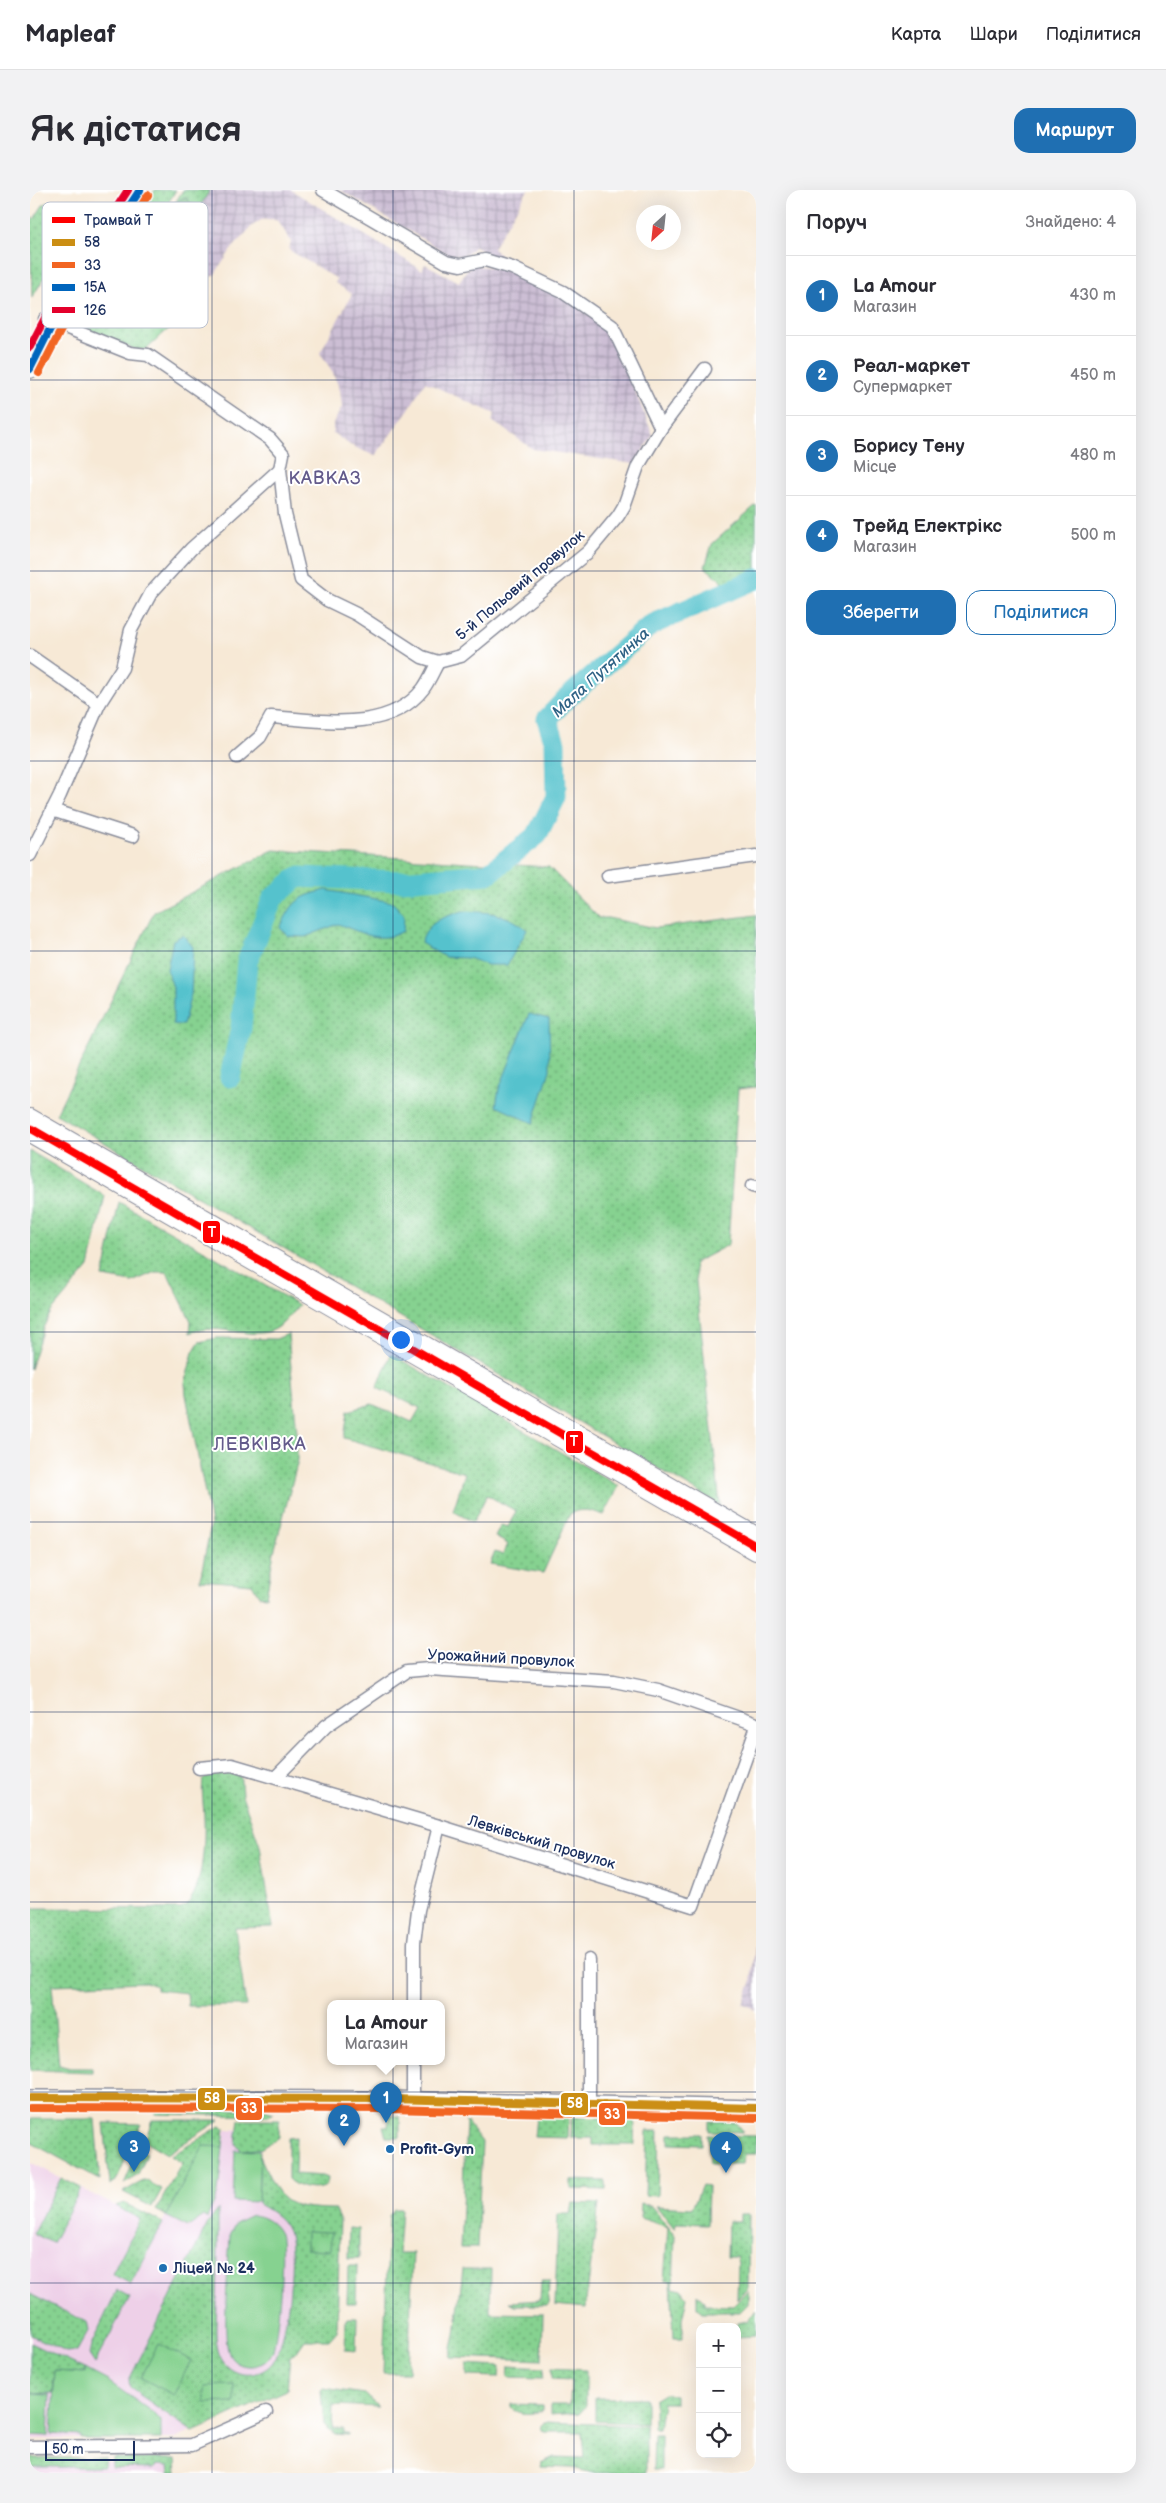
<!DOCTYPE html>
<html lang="uk">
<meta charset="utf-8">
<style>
:root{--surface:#fff;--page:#f2f2f3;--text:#2b2b33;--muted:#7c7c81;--line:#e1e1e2;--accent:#1f6fb2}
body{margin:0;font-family:"Balsamiq Sans",sans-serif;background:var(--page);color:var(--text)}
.controls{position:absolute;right:15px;bottom:15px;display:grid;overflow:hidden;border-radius:10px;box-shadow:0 5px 20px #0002}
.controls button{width:45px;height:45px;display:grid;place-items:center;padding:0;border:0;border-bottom:1px solid var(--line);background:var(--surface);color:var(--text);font:25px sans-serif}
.compass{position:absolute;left:606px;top:15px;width:45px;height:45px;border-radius:50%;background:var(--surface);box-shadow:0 5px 20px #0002;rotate:207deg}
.scale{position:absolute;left:15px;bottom:12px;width:90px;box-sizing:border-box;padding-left:5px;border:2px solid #1b2f5e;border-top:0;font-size:14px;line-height:18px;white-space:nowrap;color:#1b2f5e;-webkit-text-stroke:4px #fff;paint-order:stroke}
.you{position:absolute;left:370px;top:1149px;width:18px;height:18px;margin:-12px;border:4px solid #fff;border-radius:50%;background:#1a73e8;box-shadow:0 0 0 8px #1a73e833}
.badge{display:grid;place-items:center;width:32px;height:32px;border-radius:50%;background:var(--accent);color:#fff;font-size:16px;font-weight:700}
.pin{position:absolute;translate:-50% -41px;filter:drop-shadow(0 1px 2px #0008)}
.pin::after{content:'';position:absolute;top:26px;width:18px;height:15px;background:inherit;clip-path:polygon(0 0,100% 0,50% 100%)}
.popup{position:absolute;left:297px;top:1810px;width:118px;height:65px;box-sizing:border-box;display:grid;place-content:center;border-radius:10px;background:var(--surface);filter:drop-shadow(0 1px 4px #0005);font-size:16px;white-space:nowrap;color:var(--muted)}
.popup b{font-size:19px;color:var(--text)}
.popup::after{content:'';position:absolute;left:50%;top:100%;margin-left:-10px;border:10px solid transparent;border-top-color:var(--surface)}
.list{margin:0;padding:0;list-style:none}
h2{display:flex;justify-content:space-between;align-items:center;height:65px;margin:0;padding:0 20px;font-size:21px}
h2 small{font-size:16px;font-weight:400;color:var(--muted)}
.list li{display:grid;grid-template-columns:32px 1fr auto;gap:15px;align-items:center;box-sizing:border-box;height:80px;padding:0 20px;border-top:1px solid var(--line)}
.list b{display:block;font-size:19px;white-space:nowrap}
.list p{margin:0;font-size:16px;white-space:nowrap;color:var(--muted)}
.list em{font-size:16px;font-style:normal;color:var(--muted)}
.actions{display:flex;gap:10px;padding:15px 20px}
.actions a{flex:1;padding:11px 0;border:1px solid var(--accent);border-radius:15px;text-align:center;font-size:18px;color:var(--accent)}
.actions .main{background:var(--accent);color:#fff}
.icon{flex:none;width:28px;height:28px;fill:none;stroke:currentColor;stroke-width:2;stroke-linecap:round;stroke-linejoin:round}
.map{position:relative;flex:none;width:726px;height:2283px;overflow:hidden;border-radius:15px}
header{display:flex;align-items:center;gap:30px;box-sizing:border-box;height:70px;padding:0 25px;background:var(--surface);border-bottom:1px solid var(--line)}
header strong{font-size:24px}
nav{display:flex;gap:28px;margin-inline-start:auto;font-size:18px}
.intro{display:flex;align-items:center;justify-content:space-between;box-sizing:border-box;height:120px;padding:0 30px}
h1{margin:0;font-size:35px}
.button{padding:12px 22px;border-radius:15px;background:var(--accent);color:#fff;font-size:18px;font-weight:700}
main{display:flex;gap:30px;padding:0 30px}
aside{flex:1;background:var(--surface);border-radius:15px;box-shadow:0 5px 20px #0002}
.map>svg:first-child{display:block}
.built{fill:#eed0e8}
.industrial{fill:url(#industrial-grid)}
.grass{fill:url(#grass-dots);stroke:#508077}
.forest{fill:url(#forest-firs);stroke:#44726c}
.park{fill:url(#park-tufts);stroke:#508077}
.pitch{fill:#86d290;stroke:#508077}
.water{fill:#55c2cd;stroke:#387896}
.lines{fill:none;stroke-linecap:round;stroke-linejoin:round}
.river{stroke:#55c2cd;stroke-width:21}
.minor-casing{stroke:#898c9a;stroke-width:15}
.tertiary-casing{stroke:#898c9a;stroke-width:18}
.secondary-casing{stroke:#898c9a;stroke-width:20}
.minor{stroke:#fff;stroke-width:12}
.tertiary{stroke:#fff;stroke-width:15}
.secondary{stroke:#fff;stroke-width:18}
.bus-1-casing{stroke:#fff;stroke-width:11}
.bus-2-casing{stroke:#fff;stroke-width:11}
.bus-3-casing{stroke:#fff;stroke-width:11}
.bus-4-casing{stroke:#fff;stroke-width:11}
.bus-1{stroke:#cb8e13;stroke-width:8}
.bus-2{stroke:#f26522;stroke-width:8}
.bus-3{stroke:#0065bd;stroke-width:8}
.bus-4{stroke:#e4002b;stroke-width:8}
.tram-1-casing{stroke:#fff;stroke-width:11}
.tram-1{stroke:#f00;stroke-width:8}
.grid{fill:none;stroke:#1b2f5e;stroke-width:1;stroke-opacity:0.55}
.poi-dot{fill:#1f6fb2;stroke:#fff;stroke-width:2}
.labels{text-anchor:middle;stroke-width:4;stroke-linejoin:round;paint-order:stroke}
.street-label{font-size:15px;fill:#1b2f5e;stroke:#fff}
.poi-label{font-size:15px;font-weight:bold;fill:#1b2f5e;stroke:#fff;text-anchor:start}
.water-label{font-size:16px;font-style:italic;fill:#2f6285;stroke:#fff}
.quarter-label{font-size:18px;letter-spacing:1px;fill:#635a8b;stroke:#fff}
.key{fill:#fff;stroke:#bbc1cf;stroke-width:1}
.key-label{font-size:14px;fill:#1b2f5e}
.line-badge{stroke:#fff;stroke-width:2}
.badge-label{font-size:14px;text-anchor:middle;font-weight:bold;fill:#fff}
</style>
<header>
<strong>Mapleaf</strong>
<nav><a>Карта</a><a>Шари</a><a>Поділитися</a></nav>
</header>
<div class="intro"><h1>Як дістатися</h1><a class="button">Маршрут</a></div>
<main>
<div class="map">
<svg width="726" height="2283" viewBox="0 0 726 2283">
<defs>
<pattern id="industrial-grid" width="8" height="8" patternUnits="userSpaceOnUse" patternTransform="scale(1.25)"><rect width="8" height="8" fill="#ccbed4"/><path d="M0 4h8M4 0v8" fill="none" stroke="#a59baf"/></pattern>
<pattern id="grass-dots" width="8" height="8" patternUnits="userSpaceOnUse" patternTransform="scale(1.25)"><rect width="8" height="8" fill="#86d290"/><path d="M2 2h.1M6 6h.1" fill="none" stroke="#6dab79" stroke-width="1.8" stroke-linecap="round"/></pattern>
<pattern id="forest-firs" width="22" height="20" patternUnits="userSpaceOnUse" patternTransform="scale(1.25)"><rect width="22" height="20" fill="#6cb47a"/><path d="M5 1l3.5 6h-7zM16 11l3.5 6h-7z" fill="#589367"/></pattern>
<pattern id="park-tufts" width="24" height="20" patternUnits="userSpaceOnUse" patternTransform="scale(1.25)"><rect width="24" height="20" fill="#86d290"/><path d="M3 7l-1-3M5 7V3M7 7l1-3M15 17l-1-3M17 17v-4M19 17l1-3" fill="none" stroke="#6dab79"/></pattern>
</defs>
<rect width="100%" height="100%" fill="#fff"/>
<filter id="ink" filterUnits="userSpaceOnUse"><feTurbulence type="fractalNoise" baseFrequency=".02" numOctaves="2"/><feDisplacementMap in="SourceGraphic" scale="10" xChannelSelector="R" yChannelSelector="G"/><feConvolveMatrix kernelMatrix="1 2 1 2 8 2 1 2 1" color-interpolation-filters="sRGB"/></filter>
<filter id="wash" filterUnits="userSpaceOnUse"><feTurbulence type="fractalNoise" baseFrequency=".0096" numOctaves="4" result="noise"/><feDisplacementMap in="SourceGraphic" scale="20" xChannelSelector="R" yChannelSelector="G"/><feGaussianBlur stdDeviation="1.12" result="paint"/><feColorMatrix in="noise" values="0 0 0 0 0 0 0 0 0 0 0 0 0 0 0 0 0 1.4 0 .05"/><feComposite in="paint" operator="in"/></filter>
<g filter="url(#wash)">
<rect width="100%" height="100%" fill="#f7e9d6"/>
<g class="built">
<path d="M196 1940 231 1942 230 1966 245 2000 259 2014 272 2017 262 2120 257 2200 145 2249H0V1972L85 2016 94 2013 132 2033 173 1956 193 1957Z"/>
<path d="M0 2272H146L147 2283H0Z"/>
</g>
<g class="industrial">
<path d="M180 0H261L392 80 395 74 429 92 436 81 443 75 476 80 532 107 579 138 623 245 604 274 503 259 462 231 465 224 395 192 379 219 345 266 320 255 303 243V234L312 217 310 200 302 181 290 163 322 104 305 93 307 89 259 60 261 51 248 31 242 29 231 30 222 36 201 60 183 87 139 67Z"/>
<path d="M310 0H498L463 58 470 65 467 69 445 56 438 63 431 66 418 64Z"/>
<path d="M726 1747V1820L713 1814 721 1793Z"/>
</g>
<g class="grass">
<path d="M125 0H146L113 55 95 44 101 39Z"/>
<path d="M153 0H180L155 40H148L134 31Z"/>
<path d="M19 12 36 22 14 58 27 66 2 108 0 27 4 29 13 15Z"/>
<path d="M128 40 142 49V53L146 56 139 67 118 58Z"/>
<path d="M94 51 132 75 168 107 164 115 117 159 107 160 41 133Z"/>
<path d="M726 315V384L716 392 700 398 675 377 682 354Z"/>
<path d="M243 660 519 677 569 728H578L626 738 726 725V897L708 899 698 1055 664 1073 690 1315 26 924 124 722Z"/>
<path d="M0 961 75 1006 59 1077 21 1122 13 1138 0 1179Z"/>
<path d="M89 1012 269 1115C261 1123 253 1137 241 1141 215 1149 186 1132 160 1143L161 1131 137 1082H125L102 1092 73 1087Z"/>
<path d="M258 1144 267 1243V1274L244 1362 236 1407 229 1406 222 1394 170 1390 181 1334 156 1205 155 1193 163 1162 169 1152 187 1148 246 1149Z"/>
<path d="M361 1164 589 1296 574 1325C562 1321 552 1317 540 1324L513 1383 460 1374 465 1362 473 1365 478 1354 465 1347 471 1335 478 1337 486 1321 457 1305 443 1332 423 1321 435 1283 314 1248 318 1221 342 1214 382 1232 390 1218 347 1198Z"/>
<path d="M210 1579 212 1605 230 1656 243 1737 205 1738 216 1816H158L157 1803 126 1800V1796L116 1792 22 1795 29 1875 40 1878H62V1882L0 1880V1718L151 1719C173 1708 175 1651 174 1629 174 1616 171 1603 173 1591 180 1577 196 1580 210 1579Z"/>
<path d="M125 1919H232L244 1923 239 1926 125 1924Z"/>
<path d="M360 1926H370V1947H356L353 1936H358Z"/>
<path d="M506 1926 539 1927 538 1948 504 1947Z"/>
<path d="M542 1927 603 1929 605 1932 604 1955H563V1948H541Z"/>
<path d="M0 1929H65L70 1990 0 1952Z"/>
<path d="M122 1930H190L137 1964 115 1951Z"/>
<path d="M209 1930H249V1947L230 1959 211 1960 206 1954Z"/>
<path d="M436 1931 452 1952 447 2058H430Z"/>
<path d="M679 1931 705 1932 713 1942 679 1941Z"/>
<path d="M74 1933 111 1934 86 1991 80 1995Z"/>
<path d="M190 1936 195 1938 193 1957H173L136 2026 126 2020 152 1973 141 1966Z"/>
<path d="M617 1941H629L627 2006 615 2005Z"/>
<path d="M639 1944H672V1955L639 1954Z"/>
<path d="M678 1945 726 1946V1964H714L713 1974H680Z"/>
<path d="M266 1947 265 1984 292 1986 297 1988 296 1996C286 2002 266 1998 258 1989V1948Z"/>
<path d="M108 1961 117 1964 116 1967 108 1985 94 1994Z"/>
<path d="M230 1966C251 2013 251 2018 305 2019L310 2029 307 2141 299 2150H275L266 2163 260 2166 257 2200 163 2242 100 2198 99 2190 178 2033 188 2020C188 2050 188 2080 187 2111 187 2127 184 2144 188 2160 194 2186 227 2193 243 2172 257 2153 266 2067 259 2045 255 2029 242 2022 228 2014Z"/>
<path d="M31 1988 51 1998 22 2053 3 2043Z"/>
<path d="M115 1990 132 1999 122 2017 93 2002Z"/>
<path d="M541 1990 576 1991V2000L541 1999Z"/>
<path d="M672 1995 678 1996 677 2034 646 2033 645 2039 626 2016 662 2018Z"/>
<path d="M94 2013 133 2033 101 2094 82 2084 110 2029 85 2016Z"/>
<path d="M542 2013 569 2014 555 2118 525 2115 528 2024H540Z"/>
<path d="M611 2013 621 2016 645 2045 643 2098 652 2100 657 2107 652 2130 653 2148H644L641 2091H634L638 2037 610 2028Z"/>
<path d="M364 2019H371L368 2063H383L378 2183H353L359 2026Z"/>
<path d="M710 2024H719L718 2098 707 2110 708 2073 706 2067H697L698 2031H710Z"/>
<path d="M319 2038 329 2039V2068H318Z"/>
<path d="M318 2076H327L326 2113H317Z"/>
<path d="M433 2079H461L460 2123 513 2124 512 2170 420 2167 425 2145Z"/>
<path d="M511 2091H519L518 2115H484L479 2112 510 2110Z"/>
<path d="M87 2100 100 2107 65 2173 59 2164 61 2155Z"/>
<path d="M718 2101V2114L710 2122H673L667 2117V2104L675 2111V2115L703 2116Z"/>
<path d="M0 2104 56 2132 58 2141 47 2161 36 2162 0 2145Z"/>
<path d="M726 2120V2146L707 2147V2133L718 2131Z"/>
<path d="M316 2128H327L326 2161 315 2160Z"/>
<path d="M0 2153 55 2179V2183L25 2181 23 2203 0 2204Z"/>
<path d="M437 2174 470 2176 469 2187 437 2186Z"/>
<path d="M479 2176 514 2178 513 2188 478 2187Z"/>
<path d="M522 2178 556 2180V2215L549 2223 520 2225V2215H540L541 2190 522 2189Z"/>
<path d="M293 2198 334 2204 348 2217 303 2215 302 2239H314V2243H318V2245L305 2244 294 2235 291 2200Z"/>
<path d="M634 2204 645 2205V2213H633L629 2238H624V2210Z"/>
<path d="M565 2208H616V2234L565 2231Z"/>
<path d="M481 2214 513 2215V2220C500 2225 492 2225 481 2218Z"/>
<path d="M514 2232 616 2236V2283H563L542 2278 510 2277 511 2273 524 2267 554 2268 552 2242H514L511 2238Z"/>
<path d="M624 2245H631V2279H623Z"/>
<path d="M0 2268H75L74 2277H0Z"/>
<path d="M82 2268 146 2269 147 2283H140L139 2276 126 2275 124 2279 82 2278Z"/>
</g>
<path class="forest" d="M154 7C168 15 162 29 151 35L140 28 148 11Z"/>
<path class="park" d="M276 2041 301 2042 300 2060 276 2059Z"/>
<g class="pitch">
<path d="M173 1956 193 1957 188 2003 177 2028 174 2026 158 2037 136 2026Z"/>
<path d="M205 1960 230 1961 228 2012 203 2011Z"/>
<path d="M222 2025C234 2026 245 2033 250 2044 255 2058 248 2143 243 2160 240 2168 236 2173 227 2175 218 2178 205 2175 200 2166 191 2151 199 2068 200 2046L207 2032Z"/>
<path d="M128 2154 161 2170 144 2205 111 2188Z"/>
<path d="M55 2179 78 2191 125 2224 131 2231V2249H51V2246L21 2244 25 2181 55 2183Z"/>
<path d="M204 2195V2212L175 2213V2196Z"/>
<path d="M0 2204 20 2205 18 2246 0 2245Z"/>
</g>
<g class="water">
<path d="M296 700 362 712 374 725 373 741C349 755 332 742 308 734L275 747 259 746 250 738C263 712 266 707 296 700Z"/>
<path d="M433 721C458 722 478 723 497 740L477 775H458L438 768 415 767 391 753C399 730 412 728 433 721Z"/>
<path d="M153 745 163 757 161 804 153 835 143 834V797L137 780 143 750Z"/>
<path d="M499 824 519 829 520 880 503 933 466 916 469 899Z"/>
</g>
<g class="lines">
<path class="river" d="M200 887 211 838 217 772 243 708 268 687 371 691 458 684 507 645 526 607 525 553 517 529 535 510 621 435 726 389"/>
</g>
</g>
<g filter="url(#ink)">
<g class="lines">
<g class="minor-casing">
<g id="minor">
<path d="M293 0 416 72 430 75 455 70 482 78 533 102 582 136 631 238"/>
<path d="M15 129 100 163 118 165 240 249 253 264 250 279 255 324 271 390 297 410 326 424 392 467 408 472 431 466 558 362 588 326 594 316 608 276 631 238 675 179"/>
<path d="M0 466 69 514"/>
<path d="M207 567 230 547 241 527C290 530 358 544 393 499 399 491 403 481 408 472"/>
<path d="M22 620 103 646"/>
<path d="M0 665 30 605 69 514 92 478 101 440 121 403 161 359 250 279"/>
<path d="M578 686 726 666"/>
<path d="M722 996 726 997"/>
<path d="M169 1578 202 1575 409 1636 663 1716 726 1539"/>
<path d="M246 1587 296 1536 377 1481 399 1479 584 1491 628 1500 726 1534"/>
<path d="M384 1814V1753L388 1720 409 1636"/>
<path d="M383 1909V1872"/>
<path d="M559 1912V1770"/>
<path d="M0 2257 162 2255 236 2222"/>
</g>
</g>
<g class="tertiary-casing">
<path id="tertiary" d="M0 1908 358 1909 726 1918"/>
</g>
<g class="secondary-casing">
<g id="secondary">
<path d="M0 179 23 133 110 0"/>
<path d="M0 928 726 1346"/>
<path d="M0 943 726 1361"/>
</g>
</g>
<use href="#minor" class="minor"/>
<use href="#tertiary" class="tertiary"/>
<use href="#secondary" class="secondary"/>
<g class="bus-1-casing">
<path id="bus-1" d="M0 1908 358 1909 726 1918"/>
</g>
<g class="bus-2-casing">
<g id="bus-2">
<path d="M9 183 32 138 118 5"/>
<path d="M0 1918 358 1919 726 1928"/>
</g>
</g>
<g class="bus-3-casing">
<path id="bus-3" d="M0 179 23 133 110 0"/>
</g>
<g class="bus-4-casing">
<path id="bus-4" d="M0 157 15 128 98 0"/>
</g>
<use href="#bus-1" class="bus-1"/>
<use href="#bus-2" class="bus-2"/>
<use href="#bus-3" class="bus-3"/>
<use href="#bus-4" class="bus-4"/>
<g class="tram-1-casing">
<path id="tram-1" d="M0 938 726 1356"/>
</g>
<use href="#tram-1" class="tram-1"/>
</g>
</g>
<path class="grid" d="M182 0V2283M363 0V2283M544 0V2283M0 190H726M0 381H726M0 571H726M0 761H726M0 951H726M0 1142H726M0 1332H726M0 1522H726M0 1712H726M0 1902H726M0 2093H726"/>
<g class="poi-dot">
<circle cx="360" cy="1959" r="5"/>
<circle cx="133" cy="2078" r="5"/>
</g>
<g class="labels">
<g class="street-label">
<text transform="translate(490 395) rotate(-40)" y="5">5-й Польовий провулок</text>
<text transform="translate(471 1468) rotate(3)" y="5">Урожайний провулок</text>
<text transform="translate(512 1652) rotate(17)" y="5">Левківський провулок</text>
</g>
<g class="poi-label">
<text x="370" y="1964">Profit-Gym</text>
<text x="143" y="2083">Ліцей № 24</text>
</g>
<g class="water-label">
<text transform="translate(570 482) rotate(-42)" y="6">Мала Путятинка</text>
</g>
<g class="quarter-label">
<text x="295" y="294">КАВКАЗ</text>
<text x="230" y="1260">ЛЕВКІВКА</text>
</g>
</g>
<rect x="12" y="12" width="166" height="126" rx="8" class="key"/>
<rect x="22" y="27" width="23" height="6" fill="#f00"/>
<rect x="22" y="49" width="23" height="7" fill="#cb8e13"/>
<rect x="22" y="72" width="23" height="6" fill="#f26522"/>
<rect x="22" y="94" width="23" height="7" fill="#0065bd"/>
<rect x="22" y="117" width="23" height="6" fill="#e4002b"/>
<g class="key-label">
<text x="54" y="35">Трамвай Т</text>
<text x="54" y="57">58</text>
<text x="54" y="80">33</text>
<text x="54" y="102">15A</text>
<text x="54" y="125">126</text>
</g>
<g class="line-badge">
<rect x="172" y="1030" width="19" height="24" rx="5" fill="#f00"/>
<rect x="535" y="1240" width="19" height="24" rx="5" fill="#f00"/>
<rect x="167" y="1897" width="29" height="24" rx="5" fill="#cb8e13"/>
<rect x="530" y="1902" width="29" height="24" rx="5" fill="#cb8e13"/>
<rect x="205" y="1907" width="28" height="24" rx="5" fill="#f26522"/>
<rect x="568" y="1912" width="28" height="24" rx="5" fill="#f26522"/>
</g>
<g class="badge-label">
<text x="182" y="1047">Т</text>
<text x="544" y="1256">Т</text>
<text x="182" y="1913">58</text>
<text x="545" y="1918">58</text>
<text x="219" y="1923">33</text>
<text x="582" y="1929">33</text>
</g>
</svg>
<div class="controls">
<button>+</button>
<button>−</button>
<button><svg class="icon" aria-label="locate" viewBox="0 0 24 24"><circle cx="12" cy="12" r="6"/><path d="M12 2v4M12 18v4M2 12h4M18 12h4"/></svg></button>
</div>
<svg class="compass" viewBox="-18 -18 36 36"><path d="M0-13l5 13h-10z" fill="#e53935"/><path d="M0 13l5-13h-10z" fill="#7c7c81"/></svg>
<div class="scale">50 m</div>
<div class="you"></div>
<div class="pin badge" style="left:356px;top:1933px">1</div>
<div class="popup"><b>La Amour</b>Магазин</div>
<div class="pin badge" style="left:314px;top:1956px">2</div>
<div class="pin badge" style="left:104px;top:1982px">3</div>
<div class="pin badge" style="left:696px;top:1983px">4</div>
</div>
<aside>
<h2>Поруч<small>Знайдено: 4</small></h2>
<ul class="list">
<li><span class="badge">1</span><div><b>La Amour</b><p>Магазин</p></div><em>430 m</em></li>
<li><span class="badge">2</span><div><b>Реал-маркет</b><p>Супермаркет</p></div><em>450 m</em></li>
<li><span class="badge">3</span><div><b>Борису Тену</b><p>Місце</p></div><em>480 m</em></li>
<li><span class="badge">4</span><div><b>Трейд Електрікс</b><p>Магазин</p></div><em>500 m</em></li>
</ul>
<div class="actions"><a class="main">Зберегти</a><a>Поділитися</a></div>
</aside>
</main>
